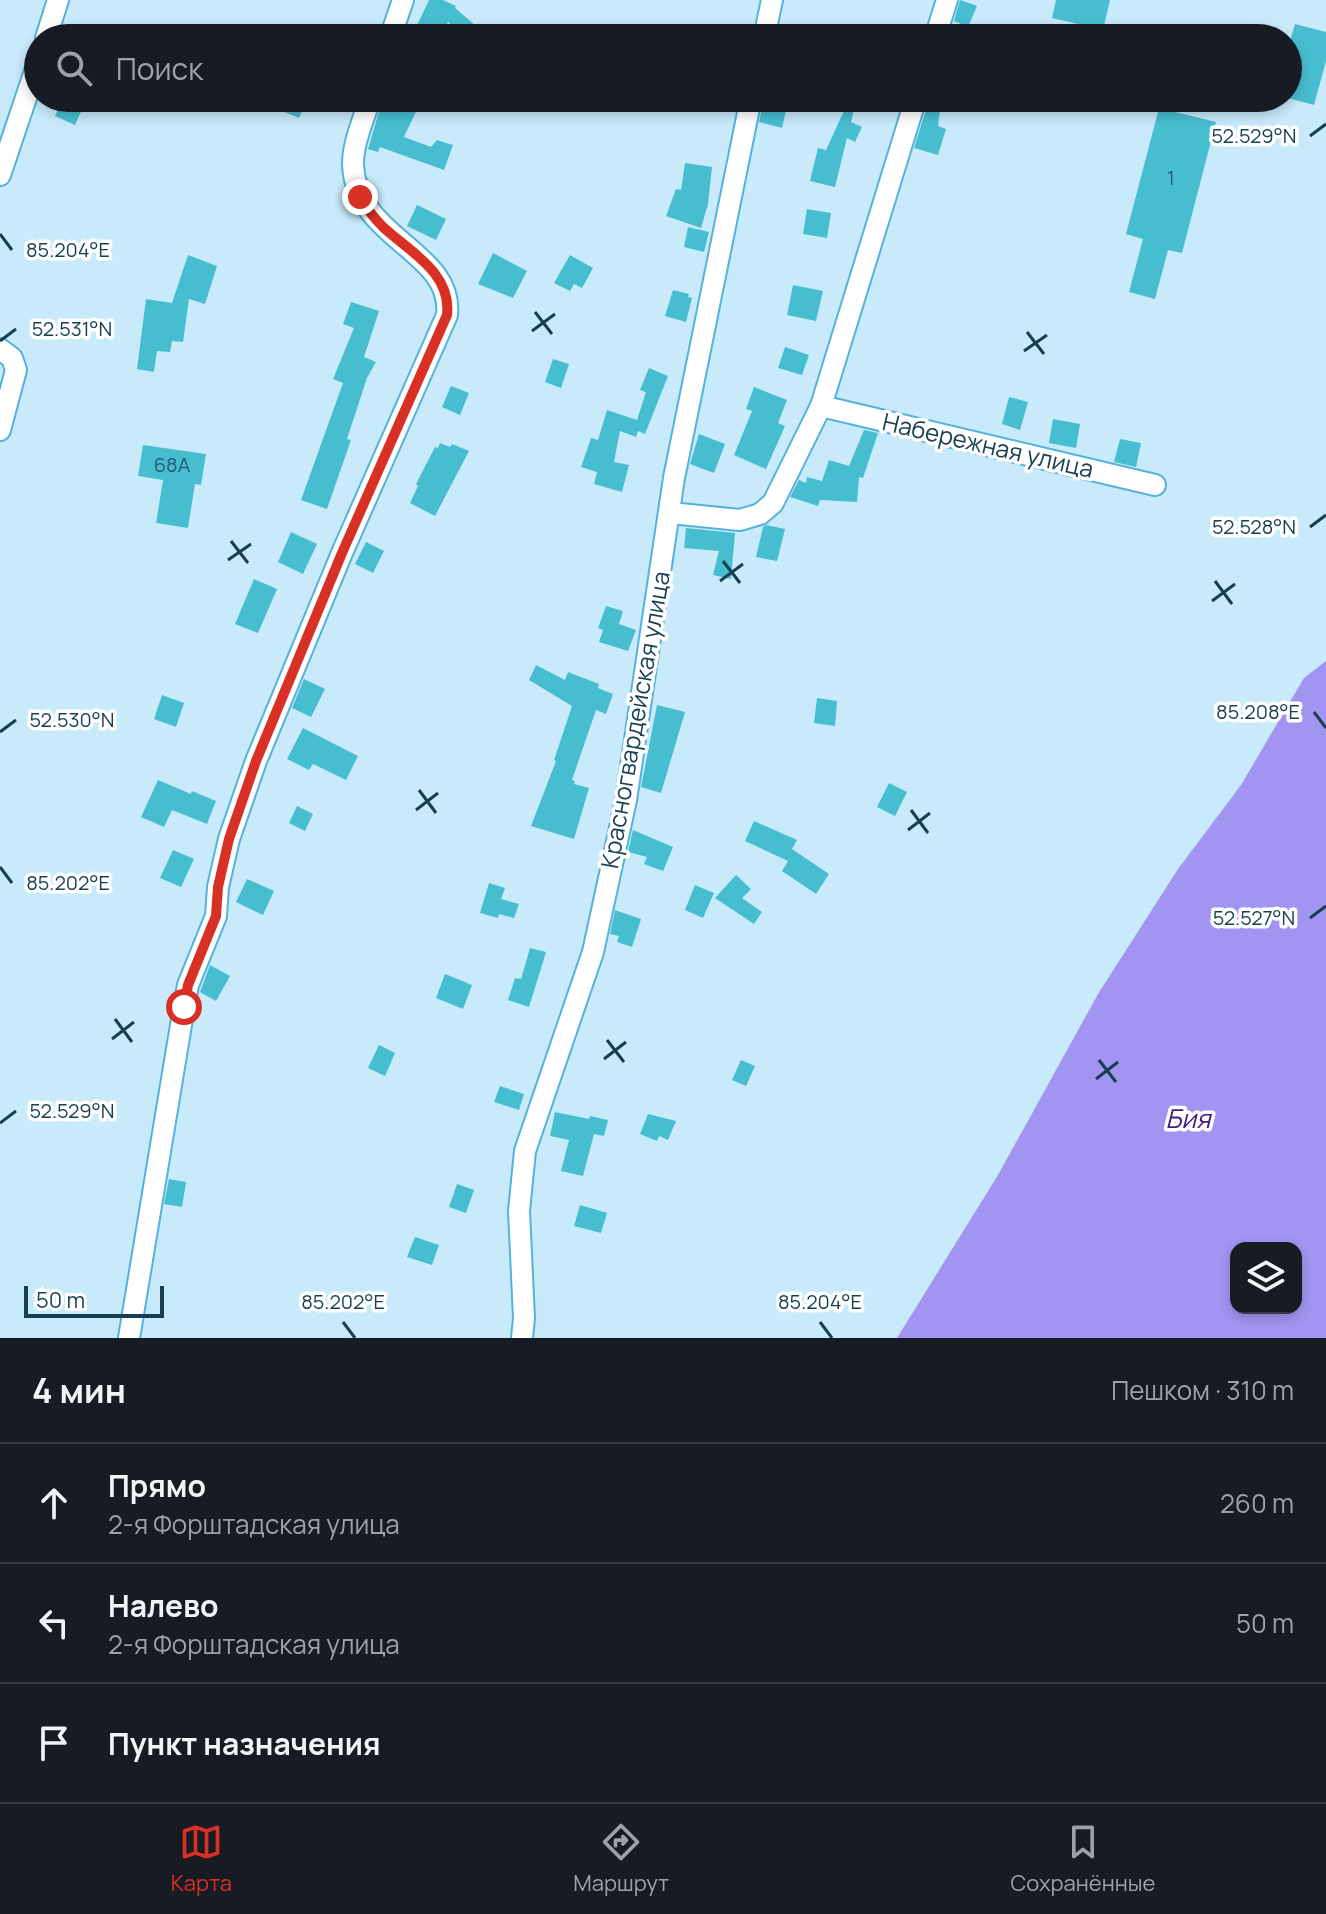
<!DOCTYPE html>
<html lang="ru">
<meta charset="utf-8">
<style>
:root{--surface:#171b24;--page:#242831;--text:#f1f3f6;--muted:#9ea1a6;--line:#363941;--accent:#d93025}
body{margin:0;font-family:Manrope,sans-serif;background:var(--page);color:var(--text)}
.controls{position:absolute;right:24px;bottom:24px;display:grid;overflow:hidden;border-radius:16px;box-shadow:0 4px 12px #0003}
.controls button{width:72px;height:72px;display:grid;place-items:center;padding:0;border:0;border-bottom:2px solid var(--line);background:var(--surface);color:var(--text);font:40px sans-serif}
.scale{position:absolute;left:24px;bottom:20px;width:140px;box-sizing:border-box;padding-left:8px;border:4px solid #173f50;border-top:0;font-size:22px;line-height:28px;white-space:nowrap;color:#173f50;-webkit-text-stroke:6px #fff;paint-order:stroke}
.stop{position:absolute;width:24px;height:24px;margin:-18px;border:6px solid #d93025;border-radius:50%;background:#fff}
.stop.end{background:#d93025;border-color:#fff;box-shadow:0 2px 8px #0008}
.list{margin:0;padding:0;list-style:none}
h2{display:flex;justify-content:space-between;align-items:center;height:104px;margin:0;padding:0 32px;font-size:34px}
h2 small{font-size:26px;font-weight:400;color:var(--muted)}
.list li{display:grid;grid-template-columns:52px 1fr auto;gap:24px;align-items:center;box-sizing:border-box;height:120px;padding:0 32px;border-top:2px solid var(--line)}
.list b{display:block;font-size:30px;white-space:nowrap}
.list p{margin:0;font-size:26px;white-space:nowrap;color:var(--muted)}
.list em{font-size:26px;font-style:normal;color:var(--muted)}
.icon{flex:none;width:44px;height:44px;fill:none;stroke:currentColor;stroke-width:2;stroke-linecap:round;stroke-linejoin:round}
.map{position:relative;flex:none;width:1326px;height:1338px;overflow:hidden}
.search{position:absolute;background:var(--surface);box-shadow:0 4px 12px #0003;left:24px;right:24px;top:24px;height:88px;display:flex;align-items:center;gap:20px;box-sizing:border-box;padding:0 28px;border-radius:44px;color:var(--muted);font-size:30px}
.sheet{height:464px;background:var(--surface)}
nav{display:flex;justify-content:space-around;align-items:center;box-sizing:border-box;height:112px;border-top:2px solid var(--line);background:var(--surface);font-size:22px;color:var(--muted)}
nav a{display:grid;justify-items:center;gap:4px}
nav .on{color:var(--accent)}
.map>svg:first-child{display:block}
.water{fill:#a294f1;fill-rule:evenodd}
.building{fill:#47bed0}
.lines{fill:none;stroke-linecap:round;stroke-linejoin:round}
.minor-casing{stroke:#54b2db;stroke-width:24}
.minor{stroke:#fff;stroke-width:20}
.route{stroke:#d93025;stroke-width:10}
.ticks{fill:none;stroke:#173f50;stroke-width:3}
.labels{text-anchor:middle;stroke-width:7;stroke-linejoin:round;paint-order:stroke}
.number-label{font-size:20px;fill:#235f70}
.street-label{font-size:24px;fill:#173f50;stroke:#fff}
.water-label{font-size:26px;font-style:italic;fill:#3c1c82;stroke:#fff}
.ticks-label{font-size:20px;text-anchor:middle;fill:#173f50;stroke:#fff;stroke-width:7;stroke-linejoin:round;paint-order:stroke}
</style>
<div class="map">
<svg width="1326" height="1338" viewBox="0 0 1326 1338">
<rect width="100%" height="100%" fill="#c8eafb"/>
<path class="water" d="M1326 661V1338H897L998 1175 1098 994 1178 869 1241 785 1304 678ZM1236 1248H1296V1308H1236Z"/>
<g class="building">
<path d="M429 0H443L456 6 455 8 476 26 466 38 448 22 440 38H411Z"/>
<path d="M960 0 977 6 968 27 954 21Z"/>
<path d="M1056 0H1110L1103 30 1052 18Z"/>
<path d="M1295 24 1326 32V61L1314 105 1288 98V48Z"/>
<path d="M63 98H87L75 125 55 116Z"/>
<path d="M251 98H308L299 118Z"/>
<path d="M383 98H409L420 103 404 137 431 147 437 140 453 145 444 170 380 147 378 152 368 149Z"/>
<path d="M764 98H789L782 128 759 122Z"/>
<path d="M929 100 941 102 938 126 946 129 938 155 914 148Z"/>
<path d="M848 102 855 105 851 122 862 127 855 142 847 138 835 187 810 181 818 148 826 150Z"/>
<path d="M1159 108 1216 122 1182 253 1168 250 1155 299 1129 292 1143 239 1126 234Z"/>
<path d="M685 163 712 167 708 204 701 228 666 216 676 189 681 190Z"/>
<path d="M417 205 446 219 436 240 407 226Z"/>
<path d="M807 209 831 213 827 238 803 234Z"/>
<path d="M688 227 709 232 704 252 684 247Z"/>
<path d="M493 253 527 271 513 298 478 284Z"/>
<path d="M188 255 217 266 205 304 189 299 183 342 172 341 170 352 157 351 154 372 137 369 146 299 172 303Z"/>
<path d="M570 255 593 268 582 288 574 284 570 291 554 283Z"/>
<path d="M793 285 823 291 816 321 787 315Z"/>
<path d="M673 290 689 294 688 297 692 298 686 322 665 316Z"/>
<path d="M351 302 379 311 364 357 376 362 367 378 347 439 351 440 327 509 301 500 343 383 333 379 354 328 343 324Z"/>
<path d="M785 347 809 355 802 375 778 368Z"/>
<path d="M553 359 569 364 561 388 545 382Z"/>
<path d="M649 368 668 376 645 434 638 431 636 437 620 431 614 462 629 465 622 492 594 484 597 472 581 467 591 438 598 440 607 410 637 420 646 392 640 390Z"/>
<path d="M451 386 469 393 460 415 442 407Z"/>
<path d="M754 387 787 400 778 423 785 426 766 469 734 455 752 411 746 409Z"/>
<path d="M1009 397 1028 402 1020 430 1002 424Z"/>
<path d="M1053 419 1080 424 1076 448 1049 443Z"/>
<path d="M864 430 878 433 863 478 859 477 857 502 820 500 818 506 790 497 799 480 806 483 807 477 822 481 829 460 849 466Z"/>
<path d="M699 434 725 444 714 473 690 464Z"/>
<path d="M1120 439 1141 443 1136 467 1114 462Z"/>
<path d="M440 443 450 447 452 444 469 451 435 516 410 503 418 486 416 484 435 447 438 448Z"/>
<path d="M143 445 206 454 201 485 195 484 188 528 156 523 163 480 138 476Z"/>
<path d="M766 525 785 529 777 561 756 557 763 527Z"/>
<path d="M686 528 735 533 731 579 713 575 719 551 684 548Z"/>
<path d="M291 532 317 544 303 574 278 562Z"/>
<path d="M366 542 384 551 373 573 355 564Z"/>
<path d="M254 579 277 589 258 633 235 624Z"/>
<path d="M606 606 623 611 619 624 636 630 628 651 599 642 603 630 598 628Z"/>
<path d="M536 665 565 680 568 672 599 684 598 688 613 694 606 714 596 710 572 780 575 781 574 784 589 788 574 839 531 826 556 761 554 760 572 706 529 680Z"/>
<path d="M304 679 325 689 311 717 292 708Z"/>
<path d="M162 695 184 703 176 727 154 719Z"/>
<path d="M817 698 837 701 835 726 814 723Z"/>
<path d="M657 705 685 712 661 793 641 787Z"/>
<path d="M303 728 358 756 346 780 313 764 309 770 287 759Z"/>
<path d="M158 780 191 794 192 791 216 801 207 824 172 810 164 827 141 817Z"/>
<path d="M889 783 907 792 895 816 877 807Z"/>
<path d="M297 806 313 814 305 831 289 823Z"/>
<path d="M754 821 797 840 792 849 829 874 816 894 782 871 788 861 745 841Z"/>
<path d="M633 830 673 847 663 871 644 864 647 857 628 852Z"/>
<path d="M173 850 194 859 181 887 160 878Z"/>
<path d="M736 875 751 889 742 898 762 912 754 924 715 898Z"/>
<path d="M247 879 274 891 263 915 236 902Z"/>
<path d="M489 883 505 888 501 899 519 904 514 918 499 914 498 918 480 913Z"/>
<path d="M695 885 714 893 703 918 685 910Z"/>
<path d="M615 910 641 919 632 947 617 942 619 936 610 934Z"/>
<path d="M530 948 546 952 529 1007 508 1000 515 978 521 979Z"/>
<path d="M210 965 230 976 216 1001 200 992Z"/>
<path d="M445 974 472 985 463 1009 436 998Z"/>
<path d="M379 1045 395 1053 385 1076 368 1068Z"/>
<path d="M741 1060 755 1066 746 1086 732 1080Z"/>
<path d="M500 1086 524 1094 519 1110 494 1102Z"/>
<path d="M555 1112 589 1119 590 1116 608 1120 604 1136 594 1134 583 1176 561 1171 569 1140 550 1136Z"/>
<path d="M648 1114 676 1121 668 1140 659 1136 657 1141 640 1134Z"/>
<path d="M169 1179 186 1182 182 1207 164 1204Z"/>
<path d="M457 1184 474 1190 466 1213 449 1207Z"/>
<path d="M580 1205 607 1213 601 1233 574 1226Z"/>
<path d="M415 1237 439 1245 432 1265 407 1257Z"/>
</g>
<g class="lines">
<g class="minor-casing">
<g id="minor">
<path d="M46 38 58 0"/>
<path d="M390 38 403 0"/>
<path d="M764 38 772 0"/>
<path d="M935 38 947 0"/>
<path d="M0 175 38 62"/>
<path d="M0 349 12 358 16 370 0 430"/>
<path d="M821 406 1155 485"/>
<path d="M670 513 740 520 760 514 773 503 821 406 916 98"/>
<path d="M129 1338 184 1007 188 985 216 916 218 887 229 839 256 761 342 553 447 315C454 251 355 239 353 164 353 142 364 119 370 98"/>
<path d="M522 1338 524 1318 519 1211 525 1151 593 952 626 800 674 478 751 98"/>
</g>
</g>
<use href="#minor" class="minor"/>
</g>
<g class="lines">
<path class="route" d="M184 1007 188 985 216 916 218 887 229 839 256 761 342 553 447 315C452 273 410 252 383 227 374 218 367 209 360 197"/>
</g>
<path class="ticks" d="M1310 136 1326 124M0 234 12 250M535 312 552 334M532 331 555 314M1027 332 1044 354M0 341 16 329M1024 351 1047 335M1310 527 1326 515M231 541 248 563M228 560 251 544M723 561 740 583M720 581 743 564M1215 581 1232 604M1212 601 1235 584M1314 712 1326 728M0 732 16 720M419 790 436 813M416 810 438 793M911 810 928 833M908 830 930 813M0 867 12 883M1310 918 1326 906M115 1019 132 1042M112 1039 134 1022M607 1040 624 1062M604 1059 626 1042M1099 1060 1116 1082M1096 1079 1118 1062M0 1123 16 1111M343 1322 355 1338M820 1322 832 1338"/>
<g class="labels">
<g class="number-label">
<text x="1171" y="185">1</text>
<text x="172" y="472">68А</text>
</g>
<g class="street-label">
<text transform="translate(988 446) rotate(13)" y="8">Набережная улица</text>
<text transform="translate(636 720) rotate(-80)" y="8">Красногвардейская улица</text>
</g>
<g class="water-label">
<text x="1188" y="1128">Бия</text>
</g>
</g>
<g class="ticks-label">
<text x="1254" y="143">52.529°N</text>
<text x="68" y="257">85.204°E</text>
<text x="72" y="336">52.531°N</text>
<text x="1254" y="534">52.528°N</text>
<text x="1258" y="719">85.208°E</text>
<text x="72" y="727">52.530°N</text>
<text x="68" y="890">85.202°E</text>
<text x="1254" y="925">52.527°N</text>
<text x="72" y="1118">52.529°N</text>
<text x="343" y="1309">85.202°E</text>
<text x="820" y="1309">85.204°E</text>
</g>
</svg>
<div class="controls">
<button><svg class="icon" aria-label="layers" viewBox="0 0 24 24"><path d="M12 4l9 5-9 5-9-5zM3 14l9 5 9-5"/></svg></button>
</div>
<div class="scale">50 m</div>
<div class="stop" style="left:184px;top:1007px"></div>
<div class="stop end" style="left:360px;top:197px"></div>
<div class="search"><svg class="icon" aria-label="search" viewBox="0 0 24 24"><circle cx="10" cy="10" r="6"/><path d="M15 15l6 6"/></svg>Поиск</div>
</div>
<section class="sheet">
<h2>4 мин<small>Пешком · 310 m</small></h2>
<ul class="list">
<li><svg class="icon" aria-label="ahead" viewBox="0 0 24 24"><path d="M12 20V5M6 11l6-6 6 6"/></svg><div><b>Прямо</b><p>2-я Форштадская улица</p></div><em>260 m</em></li>
<li><svg class="icon" aria-label="left" viewBox="0 0 24 24"><path d="M17 20v-9H6M10 6l-5 5 5 5"/></svg><div><b>Налево</b><p>2-я Форштадская улица</p></div><em>50 m</em></li>
<li><svg class="icon" aria-label="arrive" viewBox="0 0 24 24"><path d="M6 21V4h12l-3 4 3 4H6"/></svg><div><b>Пункт назначения</b></div></li>
</ul>
</section>
<nav>
<a class="on"><svg class="icon" aria-label="map" viewBox="0 0 24 24"><path d="M3 6l6-2 6 2 6-2v14l-6 2-6-2-6 2zM9 4v14M15 6v14"/></svg>Карта</a>
<a><svg class="icon" aria-label="directions" viewBox="0 0 24 24"><path d="M12 3l9 9-9 9-9-9zM9 14v-3h6M13 9l2 2-2 2"/></svg>Маршрут</a>
<a><svg class="icon" aria-label="saved" viewBox="0 0 24 24"><path d="M7 4h10v16l-5-4-5 4z"/></svg>Сохранённые</a>
</nav>
